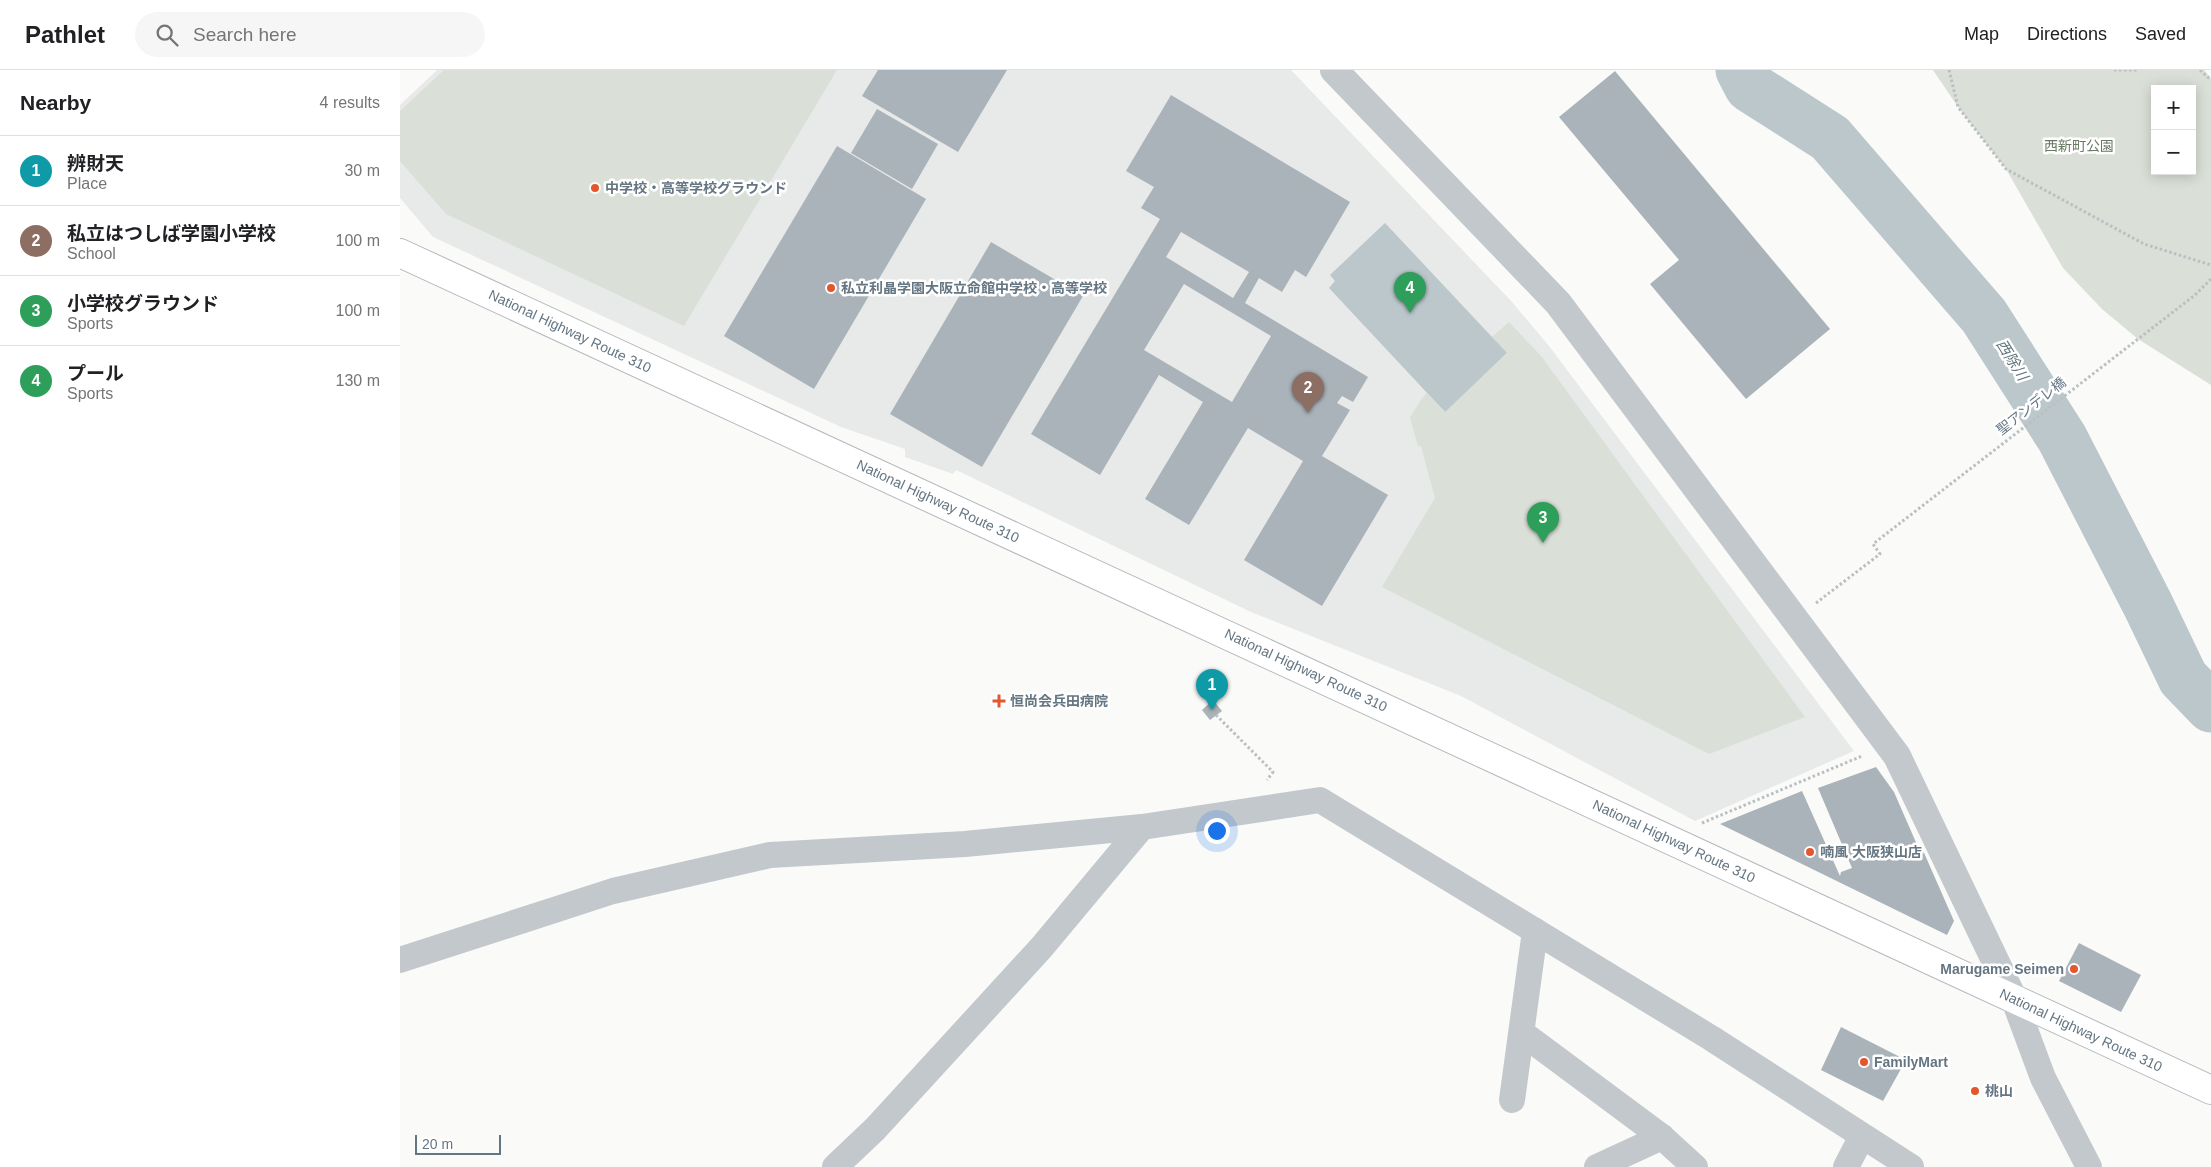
<!DOCTYPE html>
<meta charset="utf-8">
<style>
:root{--surface:#fff;--page:#f6f6f6;--text:#202124;--muted:#757577;--line:#e0e0e0;--accent:#e4572e}
body{margin:0;font-family:Arial,"Noto Sans JP",sans-serif;background:var(--page);color:var(--text)}
.controls{position:absolute;right:15px;top:15px;display:grid;overflow:hidden;border-radius:0px;box-shadow:0 2px 12px #0003}
.controls button{width:45px;height:45px;display:grid;place-items:center;padding:0;border:0;border-bottom:1px solid var(--line);background:var(--surface);color:var(--text);font:25px sans-serif}
.scale{position:absolute;left:15px;bottom:12px;width:86px;box-sizing:border-box;padding-left:5px;border:2px solid #657683;border-top:0;font-size:14px;line-height:18px;white-space:nowrap;color:#657683;-webkit-text-stroke:4px #fff;paint-order:stroke}
.you{position:absolute;left:816px;top:760px;width:18px;height:18px;margin:-12px;border:4px solid #fff;border-radius:50%;background:#1a73e8;box-shadow:0 0 0 8px #1a73e833}
.badge{display:grid;place-items:center;width:32px;height:32px;border-radius:50%;background:var(--accent);color:#fff;font-size:16px;font-weight:700}
.pin{position:absolute;translate:-50% -41px;filter:drop-shadow(0 1px 2px #0008)}
.pin::after{content:'';position:absolute;top:26px;width:18px;height:15px;background:inherit;clip-path:polygon(0 0,100% 0,50% 100%)}
.list{margin:0;padding:0;list-style:none}
h2{display:flex;justify-content:space-between;align-items:center;height:65px;margin:0;padding:0 20px;font-size:21px}
h2 small{font-size:16px;font-weight:400;color:var(--muted)}
.list li{display:grid;grid-template-columns:32px 1fr auto;gap:15px;align-items:center;box-sizing:border-box;height:70px;padding:0 20px;border-top:1px solid var(--line)}
.list b{display:block;font-size:19px;white-space:nowrap}
.list p{margin:0;font-size:16px;white-space:nowrap;color:var(--muted)}
.list em{font-size:16px;font-style:normal;color:var(--muted)}
.icon{flex:none;width:28px;height:28px;fill:none;stroke:currentColor;stroke-width:2;stroke-linecap:round;stroke-linejoin:round}
.map{position:relative;flex:none;width:1811px;height:1097px;overflow:hidden}
header{display:flex;align-items:center;gap:30px;box-sizing:border-box;height:70px;padding:0 25px;background:var(--surface);border-bottom:1px solid var(--line)}
header strong{font-size:24px}
nav{display:flex;gap:28px;margin-inline-start:auto;font-size:18px}
.search{width:350px;height:45px;background:var(--page);display:flex;align-items:center;gap:12px;box-sizing:border-box;padding:0 18px;border-radius:28px;color:var(--muted);font-size:19px}
main{display:flex}
aside{flex:1;background:var(--surface)}
.map>svg:first-child{display:block}
.built{fill:#e8e9e9}
.green{fill:#dadfd7;fill-rule:evenodd}
.water{fill:#bbc7cb}
.lines{fill:none;stroke-linecap:round;stroke-linejoin:round}
.river{stroke:#bbc7cb;stroke-width:51}
.building{fill:#aab3b9;fill-rule:evenodd}
.trunk-casing{stroke:#b4b9bd;stroke-width:30}
.path{stroke:#bbbfc2;stroke-width:3;stroke-dasharray:2.5 2.5;stroke-linecap:butt}
.minor{stroke:#c3c8cc;stroke-width:26}
.tertiary{stroke:#c3c8cc;stroke-width:28}
.trunk{stroke:#fff;stroke-width:28}
.poi-dot{fill:#e4572e;stroke:#fff;stroke-width:2}
.labels{text-anchor:middle;stroke-width:5;stroke-linejoin:round;paint-order:stroke}
.park-label{font-size:14px;fill:#687a64;stroke:#fff}
.poi-label{font-size:14px;font-weight:bold;fill:#657683;stroke:#fff;text-anchor:start}
.street-label{font-size:14px;fill:#657683;stroke:#fff}
.water-label{font-size:15px;font-style:italic;fill:#60757c;stroke:#fff}
</style>
<header>
<strong>Pathlet</strong>
<div class="search"><svg class="icon" aria-label="search" viewBox="0 0 24 24"><circle cx="10" cy="10" r="6"/><path d="M15 15l6 6"/></svg>Search here</div>
<nav><a>Map</a><a>Directions</a><a>Saved</a></nav>
</header>
<main>
<aside>
<h2>Nearby<small>4 results</small></h2>
<ul class="list">
<li><span class="badge" style="background:#0f9aa8">1</span><div><b>辨財天</b><p>Place</p></div><em>30 m</em></li>
<li><span class="badge" style="background:#8d6e63">2</span><div><b>私立はつしば学園小学校</b><p>School</p></div><em>100 m</em></li>
<li><span class="badge" style="background:#2e9e5b">3</span><div><b>小学校グラウンド</b><p>Sports</p></div><em>100 m</em></li>
<li><span class="badge" style="background:#2e9e5b">4</span><div><b>プール</b><p>Sports</p></div><em>130 m</em></li>
</ul>
</aside>
<div class="map">
<svg width="1811" height="1097" viewBox="0 0 1811 1097">
<rect width="100%" height="100%" fill="#fafaf8"/>
<path class="built" d="M37 0H891L1112 232 1149 276 1454 681 1295 751 1061 626 851 542 556 400 553 404 505 387V379L441 357 33 167 0 128V35Z"/>
<g class="green">
<path d="M44 0H437L284 256 46 144 0 91V41Z"/>
<path d="M1533 0H1804L1811 9V315L1738 269 1702 239 1663 198 1606 99 1558 37ZM1755 19H1792V101H1755Z"/>
<path d="M1109 252 1141 286 1405 647 1309 684 982 517 1035 428 1021 376H1018L1010 348 1020 331 1027 323 1044 342 1107 284 1092 267Z"/>
</g>
<path class="water" d="M985 153 1107 283 1045 342 929 218 935 211 930 205Z"/>
<g class="lines">
<path class="river" d="M1341 0 1350 17 1430 68 1584 246 1662 368 1748 535 1783 608 1811 637"/>
</g>
<g class="building">
<path d="M478 0H607L558 82 462 26Z"/>
<path d="M1215 1 1430 259 1346 329 1250 214 1279 190 1159 47Z"/>
<path d="M771 25 950 132 906 207 895 200 882 222 859 208 845 233 968 307 953 332 942 326 937 333 950 340 922 386 988 425 922 536 844 490 903 391 848 358 789 455 745 429 803 332 759 305 700 405 631 364 760 149 741 138 754 117 726 101ZM781 162 849 202 833 228 766 187ZM784 214 871 266 832 332 744 280Z"/>
<path d="M477 39 538 74 512 119 451 83Z"/>
<path d="M437 76 526 129 414 319 324 266Z"/>
<path d="M591 172 683 226 582 397 490 344Z"/>
<path d="M813 630 822 641 810 650 802 640Z"/>
<path d="M1476 697 1494 722 1518 777 1521 776 1554 851 1547 865 1320 754 1402 721 1440 806 1441 802 1452 798 1418 718Z"/>
<path d="M1679 873 1741 905 1721 942 1659 911Z"/>
<path d="M1441 957 1506 990 1483 1031 1421 1000Z"/>
</g>
<g class="lines">
<g class="trunk-casing">
<path id="trunk" d="M0 183 1811 1020"/>
</g>
<g class="path">
<path d="M1549 0 1558 37 1606 99 1744 174 1811 195"/>
<path d="M1714 0H1739"/>
<path d="M1800 0 1811 10"/>
<path d="M1416 533 1480 484 1473 474 1795 225 1811 209"/>
<path d="M816 645 873 702 867 710"/>
<path d="M1302 753 1462 686"/>
</g>
<g class="minor">
<path d="M0 890 213 821 370 785 565 774 742 757 920 730 1311 968 1511 1097"/>
<path d="M1614 930 1643 1008 1689 1097"/>
<path d="M1122 963 1262 1067 1295 1097"/>
<path d="M1112 1030 1135 861"/>
<path d="M435 1097 475 1059 641 878 742 757"/>
<path d="M1197 1097 1262 1067"/>
<path d="M1446 1097 1462 1066"/>
</g>
<path class="tertiary" d="M934 0 1158 233 1497 686 1614 930"/>
<use href="#trunk" class="trunk"/>
</g>
<g class="poi-dot">
<circle cx="195" cy="118" r="5"/>
<circle cx="431" cy="218" r="5"/>
<path d="M596.5 623.5h5v5h5v5h-5v5h-5v-5h-5v-5h5z"/>
<circle cx="1410" cy="782" r="5"/>
<circle cx="1674" cy="899" r="5"/>
<circle cx="1464" cy="992" r="5"/>
<circle cx="1575" cy="1021" r="5"/>
</g>
<g class="labels">
<g class="park-label">
<text x="1679" y="81">西新町公園</text>
</g>
<g class="poi-label">
<text x="205" y="123">中学校・高等学校グラウンド</text>
<text x="441" y="223">私立利晶学園大阪立命館中学校・高等学校</text>
<text x="610" y="636">恒尚会兵田病院</text>
<text x="1420" y="787">喃風 大阪狭山店</text>
<text x="1664" y="904" text-anchor="end">Marugame Seimen</text>
<text x="1474" y="997">FamilyMart</text>
<text x="1585" y="1026">桃山</text>
</g>
<g class="street-label">
<text transform="translate(170 261) rotate(25)" y="5">National Highway Route 310</text>
<text transform="translate(1631 336) rotate(-38)" y="5">聖アンデレ橋</text>
<text transform="translate(538 431) rotate(25)" y="5">National Highway Route 310</text>
<text transform="translate(906 600) rotate(25)" y="5">National Highway Route 310</text>
<text transform="translate(1274 771) rotate(25)" y="5">National Highway Route 310</text>
<text transform="translate(1681 960) rotate(25)" y="5">National Highway Route 310</text>
</g>
<g class="water-label">
<text transform="translate(1612 290) rotate(58)" y="5">西除川</text>
</g>
</g>
</svg>
<div class="controls">
<button>+</button>
<button>−</button>
</div>
<div class="scale">20 m</div>
<div class="you"></div>
<div class="pin badge" style="left:812px;top:640px;background:#0f9aa8">1</div>
<div class="pin badge" style="left:908px;top:343px;background:#8d6e63">2</div>
<div class="pin badge" style="left:1143px;top:473px;background:#2e9e5b">3</div>
<div class="pin badge" style="left:1010px;top:243px;background:#2e9e5b">4</div>
</div>
</main>
